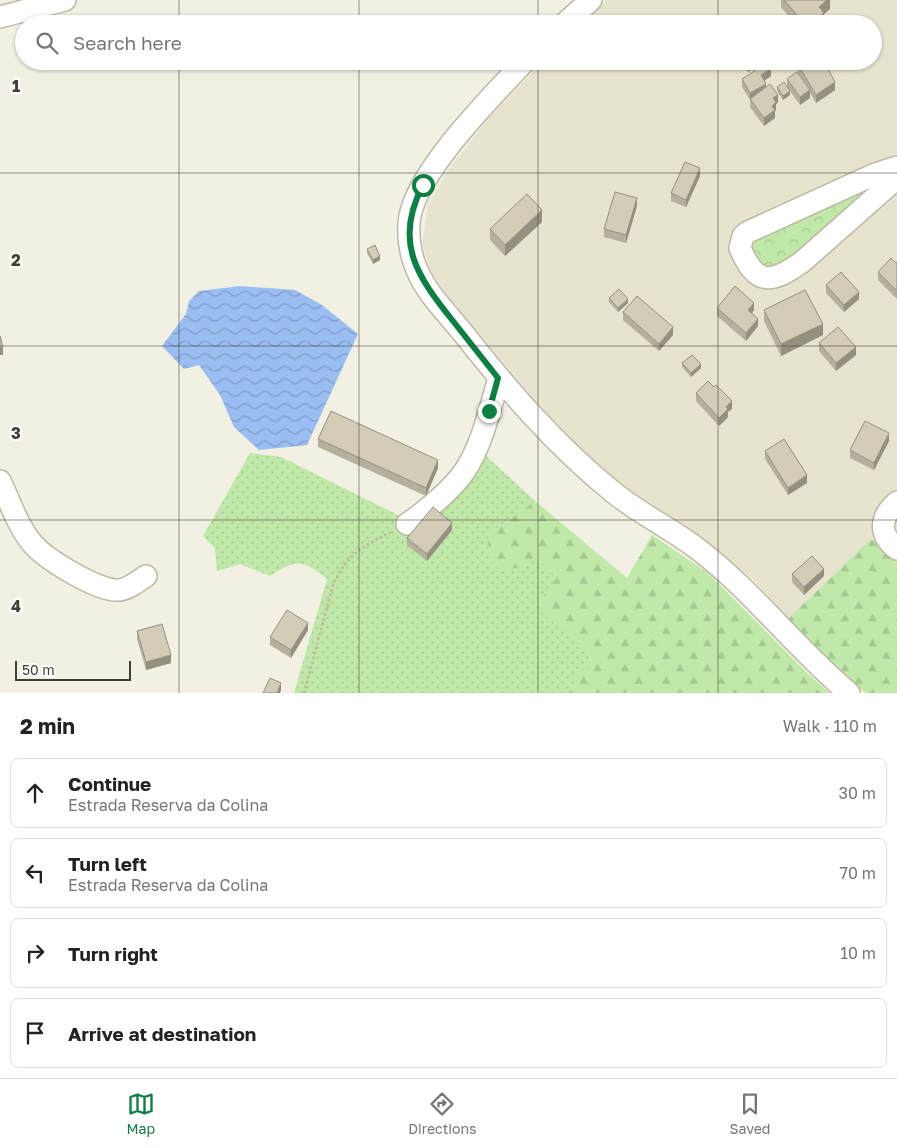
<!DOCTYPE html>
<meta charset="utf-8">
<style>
:root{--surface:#fff;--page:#f2f2f2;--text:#222;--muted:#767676;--line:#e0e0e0;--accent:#0b8043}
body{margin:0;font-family:"Golos Text",sans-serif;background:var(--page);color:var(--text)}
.scale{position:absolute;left:15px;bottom:12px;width:116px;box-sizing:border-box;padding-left:5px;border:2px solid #433f32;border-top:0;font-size:14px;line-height:18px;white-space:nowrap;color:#433f32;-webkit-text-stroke:4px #fff;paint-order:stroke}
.stop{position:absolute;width:15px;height:15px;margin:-11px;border:4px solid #0b8043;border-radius:50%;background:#fff}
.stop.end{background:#0b8043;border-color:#fff;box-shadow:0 1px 5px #0008}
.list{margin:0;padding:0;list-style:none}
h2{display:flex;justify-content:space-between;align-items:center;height:65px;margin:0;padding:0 20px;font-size:21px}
h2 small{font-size:16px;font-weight:400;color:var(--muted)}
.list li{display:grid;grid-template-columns:32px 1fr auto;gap:15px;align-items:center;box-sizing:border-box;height:70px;margin:0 10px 10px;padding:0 10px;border:1px solid var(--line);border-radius:8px}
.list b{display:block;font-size:19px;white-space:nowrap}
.list p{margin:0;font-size:16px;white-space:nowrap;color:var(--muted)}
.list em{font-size:16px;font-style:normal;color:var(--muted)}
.icon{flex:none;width:28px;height:28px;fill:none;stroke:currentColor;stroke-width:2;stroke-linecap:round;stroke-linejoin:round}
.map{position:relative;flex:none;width:897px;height:693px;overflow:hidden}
.search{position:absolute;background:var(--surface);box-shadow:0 1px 4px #0004;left:15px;right:15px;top:15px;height:55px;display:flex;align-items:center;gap:12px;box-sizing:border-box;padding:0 18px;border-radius:28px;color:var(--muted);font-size:19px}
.sheet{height:385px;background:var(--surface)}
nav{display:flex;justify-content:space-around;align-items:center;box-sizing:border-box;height:70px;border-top:1px solid var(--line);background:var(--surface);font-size:14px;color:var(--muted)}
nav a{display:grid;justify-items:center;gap:2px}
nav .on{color:var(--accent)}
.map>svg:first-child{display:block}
.residential{fill:#e6e3cf}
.grass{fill:url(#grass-dots)}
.forest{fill:url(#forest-firs)}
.park{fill:url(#park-crowns)}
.water{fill:url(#water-waves)}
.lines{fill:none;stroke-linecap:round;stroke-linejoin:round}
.minor-casing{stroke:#bdb9a4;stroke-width:24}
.path{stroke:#bfb895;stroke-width:2.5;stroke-dasharray:2.5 2.5;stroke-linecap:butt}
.minor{stroke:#fff;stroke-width:21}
.wall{fill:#b5b09d}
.shaded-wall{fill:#949080}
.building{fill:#d3cdb7;stroke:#949080}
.route{stroke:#0b8043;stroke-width:6}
.grid{fill:none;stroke:#433f32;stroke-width:1;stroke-opacity:0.55}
.grid-label{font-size:16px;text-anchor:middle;font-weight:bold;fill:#433f32;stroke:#fff;stroke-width:4.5;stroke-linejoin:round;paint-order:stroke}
</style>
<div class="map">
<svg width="897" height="693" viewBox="0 0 897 693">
<defs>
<pattern id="grass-dots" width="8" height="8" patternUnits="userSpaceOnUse" patternTransform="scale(1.25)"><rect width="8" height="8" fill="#c0e8a8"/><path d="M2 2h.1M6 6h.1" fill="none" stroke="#a6c891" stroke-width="1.8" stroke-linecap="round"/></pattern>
<pattern id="forest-firs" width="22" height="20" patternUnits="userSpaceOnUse" patternTransform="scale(1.25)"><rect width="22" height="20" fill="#c0e8a8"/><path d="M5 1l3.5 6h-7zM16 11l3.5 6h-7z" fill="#a6c891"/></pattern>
<pattern id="park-crowns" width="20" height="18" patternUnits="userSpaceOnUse" patternTransform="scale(1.25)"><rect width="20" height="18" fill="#c0e8a8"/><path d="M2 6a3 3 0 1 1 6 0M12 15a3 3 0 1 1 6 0" fill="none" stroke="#a6c891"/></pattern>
<pattern id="water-waves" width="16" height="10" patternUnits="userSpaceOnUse" patternTransform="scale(1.25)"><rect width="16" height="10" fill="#9abef2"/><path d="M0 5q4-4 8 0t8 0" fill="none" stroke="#7f9cc5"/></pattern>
</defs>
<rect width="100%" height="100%" fill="#f1f0e2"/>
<path class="residential" d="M607 0H897V560L871 539 788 619 754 580 713 547 643 500 603 471 566 436 446 295 431 271 422 243 428 205 446 173 490 117 544 61H873V24H582Z"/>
<path class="grass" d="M250 453 281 457 416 524 483 453 535 501 488 535 516 568 532 557 559 577 540 602 543 613 587 647 592 664 575 679 569 693H294L327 579C302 559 296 559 270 576L240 564 217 571 215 548 203 536Z"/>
<g class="forest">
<path d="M535 501 627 578 652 535 708 573 808 674 830 693H569L575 679 592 663 587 647 543 614 540 602 558 576 533 558 516 568 500 570 489 560 488 535Z"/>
<path d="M871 539 897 560V693H866L849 680 788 619Z"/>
</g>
<path class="park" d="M887 177 786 267H758L749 240Z"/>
<path class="water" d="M240 286 295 290 322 305 358 334 307 445 259 450 234 427 220 395 199 365 184 369 162 346 186 314 189 301 199 291Z"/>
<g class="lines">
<g class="minor-casing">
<g id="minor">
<path d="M0 17 65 0"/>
<path d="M564 24 591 0"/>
<path d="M525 61C492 97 411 176 409 224 408 240 411 256 417 270 427 294 447 313 463 333 508 390 556 446 613 492 640 514 672 529 699 550 754 592 796 649 849 693"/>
<path d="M897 167 873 175 748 232 743 236 740 248C756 286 771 284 802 262L897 178"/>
<path d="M0 481C10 501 17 525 32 543 45 559 99 592 119 590 129 589 138 581 146 576"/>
<path d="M897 502C880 517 878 534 897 549"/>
<path d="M407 524C425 512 454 488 466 469 483 442 490 408 499 378"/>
</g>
</g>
<path class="path" d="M304 693 333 585C347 554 362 547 391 532"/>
<use href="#minor" class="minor"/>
</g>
<g class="wall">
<path d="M781 0H830V9L824 14V24H795L781 7Z"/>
<path d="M741 61H766L771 76 764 81 766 87 778 102 776 104V110L775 111V118L764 126 750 107V100L742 87V79L753 73V69L748 72Z"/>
<path d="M778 61H794L786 69Z"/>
<path d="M797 63 835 90 816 103 810 93V98L800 105 787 87V79L799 74 797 71Z"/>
<path d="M777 87 790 95 783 100 777 91Z"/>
<path d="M700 176 686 207 671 201V193Z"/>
<path d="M637 206 626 243 604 237V229Z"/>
<path d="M542 222 505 256 490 240V229Z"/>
<path d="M367 249 380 260 373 264 367 253Z"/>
<path d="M897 262V299L878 280V272Z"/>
<path d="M826 285 859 299 844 312 826 293Z"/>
<path d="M609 298 628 303 618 312 609 302Z"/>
<path d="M717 308 754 310 752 314 758 326 746 341 717 316Z"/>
<path d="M764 310 823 335 781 356 764 321Z"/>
<path d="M623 312 673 335 659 351 623 320Z"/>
<path d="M819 343 856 355 836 371 819 351Z"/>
<path d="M682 363 701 368 691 377 682 367Z"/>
<path d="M696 393 732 409 728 412V417L719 426 696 401Z"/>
<path d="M318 439 438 468 426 496 318 447Z"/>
<path d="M889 441 874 470 850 458V450Z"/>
<path d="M765 451 807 483 788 495 765 459Z"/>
<path d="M452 530 427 561 407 545V538Z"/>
<path d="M792 574 824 576 804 595 792 582Z"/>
<path d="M308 630 291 658 270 645V637Z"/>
<path d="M137 631 171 663 146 670 137 639Z"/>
</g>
<g class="shaded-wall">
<path d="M827 0H830V9L824 14V24H812L819 7Z"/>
<path d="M753 61H765L753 65V69L748 72V64Z"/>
<path d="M790 61H794L786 69V65Z"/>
<path d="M771 69V76L761 83V75Z"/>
<path d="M835 82V90L816 103V95Z"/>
<path d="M766 84V92L750 100V93Z"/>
<path d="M810 90V98L800 105V97Z"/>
<path d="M790 91V95L783 100V96Z"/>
<path d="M778 95V102L776 104V110L775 111V118L764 126V118L772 106 773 98Z"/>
<path d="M700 168V176L686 207V200Z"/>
<path d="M637 198V206L626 243V235Z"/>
<path d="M542 210V222L505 256V245Z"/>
<path d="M380 256V260L373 264V260Z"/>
<path d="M859 292V299L844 312V305Z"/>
<path d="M628 299V303L618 312V308Z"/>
<path d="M754 303V310L748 318V310Z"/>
<path d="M758 319V326L746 341V333Z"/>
<path d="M823 324V335L781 356V344Z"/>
<path d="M673 327V335L659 351V344Z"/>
<path d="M3 347V355H0V348Z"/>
<path d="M856 347V355L836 371V363Z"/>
<path d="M701 364V368L691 377V373Z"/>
<path d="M732 401V409L728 412V417L719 426V418L726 407Z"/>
<path d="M889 433V441L874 470V463Z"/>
<path d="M438 460V468L426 496V488Z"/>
<path d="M807 475V483L788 495V488Z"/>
<path d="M452 523V530L427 561V554Z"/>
<path d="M824 569V576L804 595V587Z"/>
<path d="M308 623V630L291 658V650Z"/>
<path d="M171 655V663L146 670V662Z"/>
<path d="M281 683V690L280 693H277Z"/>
</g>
<g class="building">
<path d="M784 0H827L819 7 824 13 812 24H805Z"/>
<path d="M746 61H753L748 64Z"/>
<path d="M758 61H766L771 69 761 75 766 84 750 93 742 79 756 70 753 65Z"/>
<path d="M782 61H790L786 65Z"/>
<path d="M799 61H824L835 82 816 95 797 63Z"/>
<path d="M797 72 810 90 800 97 787 79Z"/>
<path d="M784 82 790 91 783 96 777 87Z"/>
<path d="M770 84 778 95 773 98 776 102 772 106 775 110 764 118 750 99Z"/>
<path d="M685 162 700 168 686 200 671 193Z"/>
<path d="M615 192 637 198 626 235 604 229Z"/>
<path d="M527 194 542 210 505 245 490 229Z"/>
<path d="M375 245 380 256 373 260 367 249Z"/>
<path d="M891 258 896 263 897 262V291L878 272Z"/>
<path d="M841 272 859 292 844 305 826 285Z"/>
<path d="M735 286 754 303 748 310 758 319 746 333 717 308Z"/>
<path d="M619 289 628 299 618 308 609 298Z"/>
<path d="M805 290 823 324 781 344 764 310Z"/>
<path d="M637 296 673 327 659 344 623 312Z"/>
<path d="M838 327 856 347 836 363 819 343Z"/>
<path d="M0 336 3 347 0 348Z"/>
<path d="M692 355 701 364 691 373 682 363Z"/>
<path d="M708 381 714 387 716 385 732 401 726 407 728 409 719 418 696 393Z"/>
<path d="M331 411 438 460 426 488 318 439Z"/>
<path d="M865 421 889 433 874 463 850 450Z"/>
<path d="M784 439 807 475 788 488 765 451Z"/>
<path d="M433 507 452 523 427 554 407 538Z"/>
<path d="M812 556 824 569 804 587 792 574Z"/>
<path d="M287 610 308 623 291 650 270 637Z"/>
<path d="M162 624 171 655 146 662 137 631Z"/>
<path d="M270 678 281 683 277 693H263Z"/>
</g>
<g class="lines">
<path class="route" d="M423 185C393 242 417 276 453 321 468 340 483 359 498 378L489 411"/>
</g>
<path class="grid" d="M179 0V24M359 0V24M538 0V24M718 0V24M179 61V693M359 61V693M538 61V693M718 61V693M0 173H897M0 346H897M0 520H897"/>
<g class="grid-label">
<text x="16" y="92">1</text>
<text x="16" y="266">2</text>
<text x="16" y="439">3</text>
<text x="16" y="612">4</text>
</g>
</svg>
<div class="scale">50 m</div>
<div class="stop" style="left:423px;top:185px"></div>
<div class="stop end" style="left:489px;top:411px"></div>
<div class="search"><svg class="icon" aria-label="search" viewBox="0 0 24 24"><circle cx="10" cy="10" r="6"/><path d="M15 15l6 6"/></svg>Search here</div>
</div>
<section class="sheet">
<h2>2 min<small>Walk · 110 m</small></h2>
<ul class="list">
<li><svg class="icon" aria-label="ahead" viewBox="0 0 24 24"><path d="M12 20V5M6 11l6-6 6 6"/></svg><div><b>Continue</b><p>Estrada Reserva da Colina</p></div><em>30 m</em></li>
<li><svg class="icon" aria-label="left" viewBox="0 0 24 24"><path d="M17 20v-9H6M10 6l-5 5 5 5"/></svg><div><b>Turn left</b><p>Estrada Reserva da Colina</p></div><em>70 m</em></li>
<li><svg class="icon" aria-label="right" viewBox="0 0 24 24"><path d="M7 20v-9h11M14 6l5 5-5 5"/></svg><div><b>Turn right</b></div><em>10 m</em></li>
<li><svg class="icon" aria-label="arrive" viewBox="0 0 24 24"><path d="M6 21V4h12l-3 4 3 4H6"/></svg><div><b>Arrive at destination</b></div></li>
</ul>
</section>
<nav>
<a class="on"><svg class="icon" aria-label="map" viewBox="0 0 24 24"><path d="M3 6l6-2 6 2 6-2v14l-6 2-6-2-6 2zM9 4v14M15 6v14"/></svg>Map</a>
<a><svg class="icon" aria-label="directions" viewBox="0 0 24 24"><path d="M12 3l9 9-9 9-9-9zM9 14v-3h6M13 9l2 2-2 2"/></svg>Directions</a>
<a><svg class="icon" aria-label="saved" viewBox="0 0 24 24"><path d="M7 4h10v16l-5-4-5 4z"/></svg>Saved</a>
</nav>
